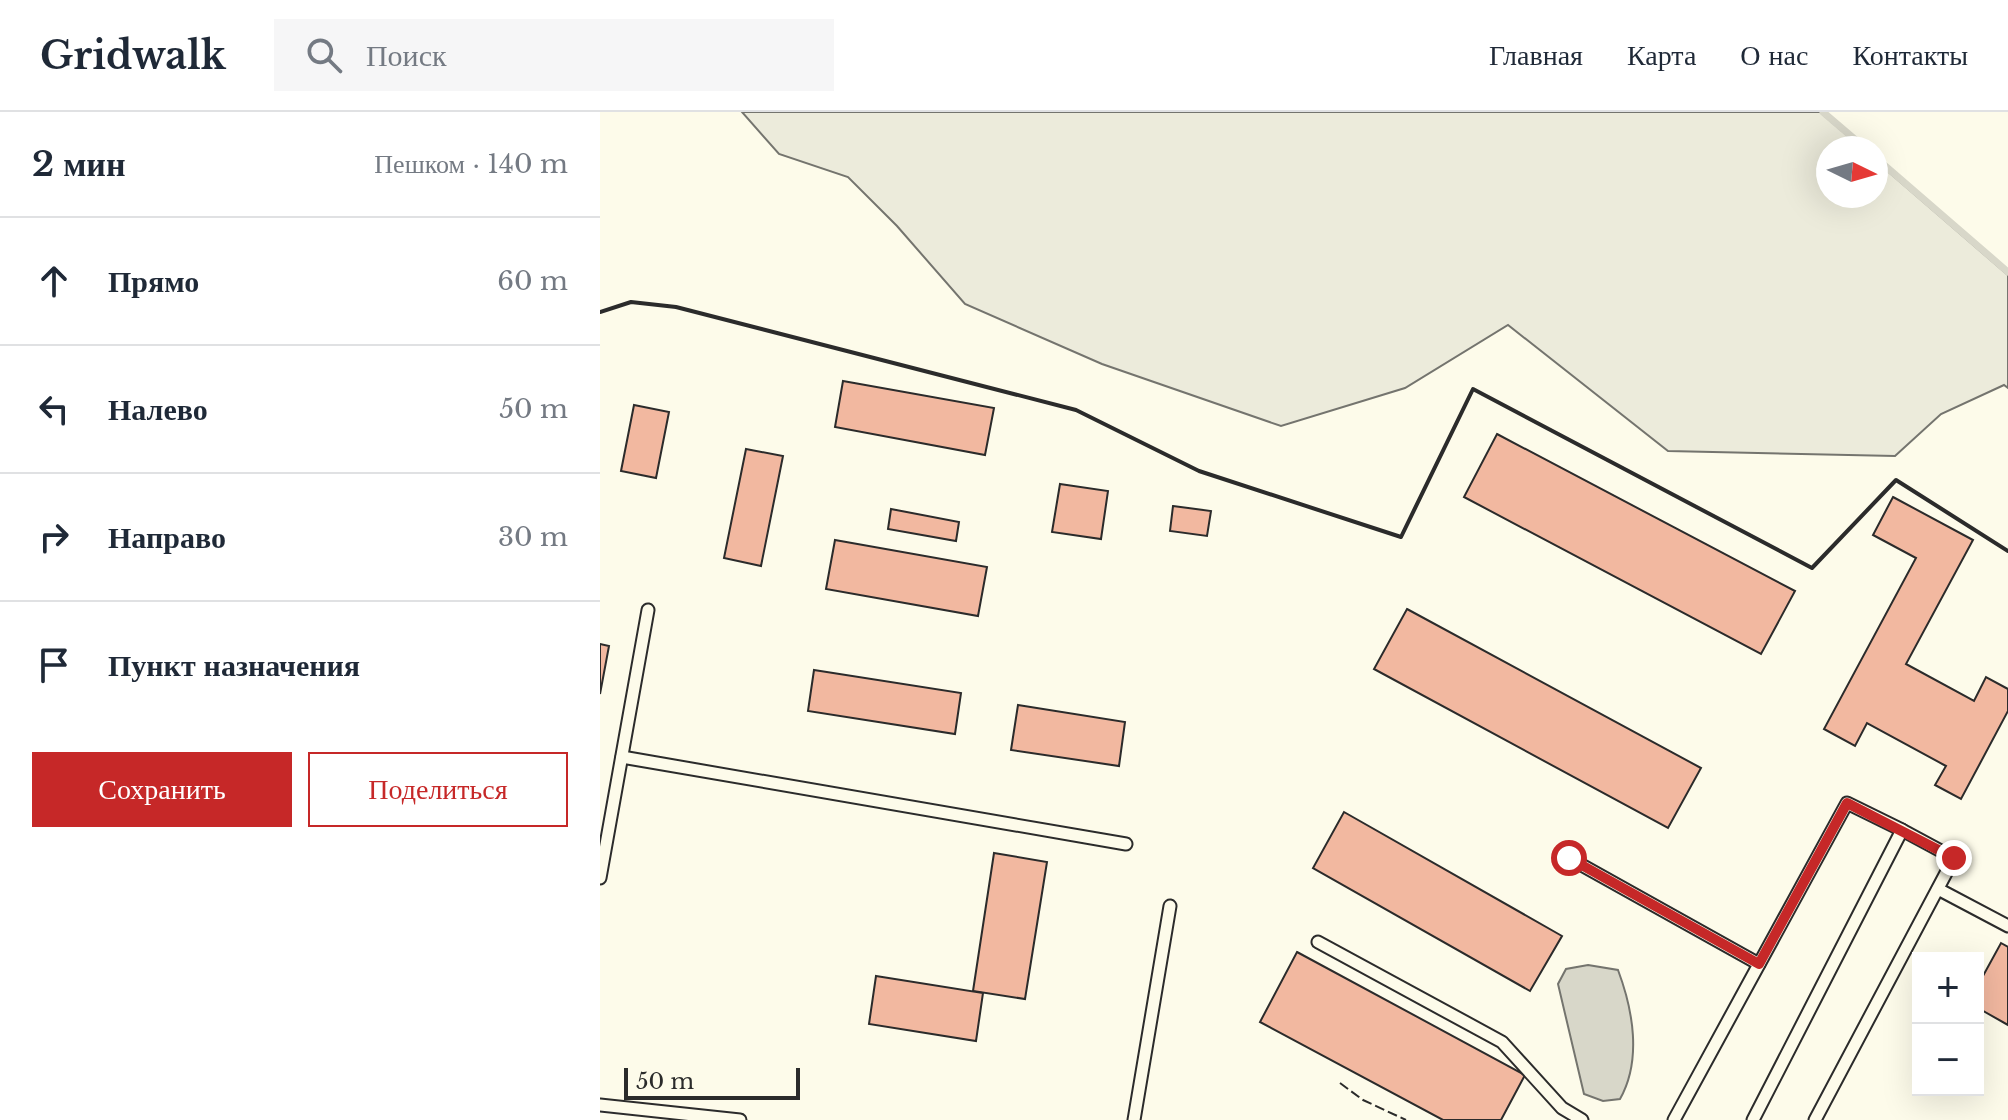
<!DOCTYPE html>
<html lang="ru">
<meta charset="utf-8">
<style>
:root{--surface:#fff;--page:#f6f6f7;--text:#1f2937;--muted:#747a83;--line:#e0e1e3;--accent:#c62828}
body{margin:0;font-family:"Libre Baskerville",serif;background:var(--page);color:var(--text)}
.controls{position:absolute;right:24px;bottom:24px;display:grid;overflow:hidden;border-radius:0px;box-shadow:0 8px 32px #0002}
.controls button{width:72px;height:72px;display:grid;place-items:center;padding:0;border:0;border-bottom:2px solid var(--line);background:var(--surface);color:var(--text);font:40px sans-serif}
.compass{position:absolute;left:1216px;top:24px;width:72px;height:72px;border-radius:50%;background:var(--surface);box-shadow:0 8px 32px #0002;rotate:95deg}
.scale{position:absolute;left:24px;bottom:20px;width:176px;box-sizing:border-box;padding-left:8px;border:4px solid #2b2b2b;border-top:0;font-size:22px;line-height:28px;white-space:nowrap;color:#2b2b2b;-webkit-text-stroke:6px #fdfbea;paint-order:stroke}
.stop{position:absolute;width:24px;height:24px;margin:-18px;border:6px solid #c62828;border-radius:50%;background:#fff}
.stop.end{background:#c62828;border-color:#fff;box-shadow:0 2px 8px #0008}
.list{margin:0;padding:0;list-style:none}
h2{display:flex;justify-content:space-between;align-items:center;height:104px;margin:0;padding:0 32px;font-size:34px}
h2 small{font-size:26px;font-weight:400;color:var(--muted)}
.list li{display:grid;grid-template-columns:52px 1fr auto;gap:24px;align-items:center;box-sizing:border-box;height:128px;padding:0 32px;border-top:2px solid var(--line)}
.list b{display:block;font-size:30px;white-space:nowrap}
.list em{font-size:26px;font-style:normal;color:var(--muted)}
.actions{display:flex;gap:16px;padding:24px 32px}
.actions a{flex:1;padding:18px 0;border:2px solid var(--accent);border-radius:0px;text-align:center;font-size:28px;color:var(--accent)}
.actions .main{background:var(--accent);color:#fff}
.icon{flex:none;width:44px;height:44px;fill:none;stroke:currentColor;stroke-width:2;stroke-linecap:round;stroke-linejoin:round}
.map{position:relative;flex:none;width:1408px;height:1008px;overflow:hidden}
header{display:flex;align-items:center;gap:48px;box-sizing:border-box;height:112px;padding:0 40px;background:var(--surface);border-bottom:2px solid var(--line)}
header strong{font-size:38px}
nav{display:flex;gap:44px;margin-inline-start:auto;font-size:28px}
.search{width:560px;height:72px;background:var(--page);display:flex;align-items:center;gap:20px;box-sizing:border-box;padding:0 28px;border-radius:0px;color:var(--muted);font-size:30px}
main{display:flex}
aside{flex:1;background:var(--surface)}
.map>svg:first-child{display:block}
.green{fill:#ecebdb;stroke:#74746e;stroke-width:2}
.water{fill:#d8d7c9;stroke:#74746e;stroke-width:2}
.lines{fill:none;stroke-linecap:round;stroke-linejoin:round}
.stream{stroke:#d8d7c9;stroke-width:7}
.building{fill:#f2b8a0;stroke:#2b2b2b;stroke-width:2}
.lane-casing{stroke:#2b2b2b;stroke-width:15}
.lane{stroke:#fdfbea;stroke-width:11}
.fence{stroke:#2b2b2b;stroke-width:2;stroke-dasharray:10 4;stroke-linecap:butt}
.wall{stroke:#2b2b2b;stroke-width:4}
.route{stroke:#c62828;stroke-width:10}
</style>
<header>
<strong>Gridwalk</strong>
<div class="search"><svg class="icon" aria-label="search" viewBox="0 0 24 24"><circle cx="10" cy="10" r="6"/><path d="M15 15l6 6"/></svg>Поиск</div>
<nav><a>Главная</a><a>Карта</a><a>О нас</a><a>Контакты</a></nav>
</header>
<main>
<aside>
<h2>2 мин<small>Пешком · 140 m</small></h2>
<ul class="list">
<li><svg class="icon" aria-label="ahead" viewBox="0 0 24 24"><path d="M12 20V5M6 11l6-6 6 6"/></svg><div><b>Прямо</b></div><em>60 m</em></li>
<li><svg class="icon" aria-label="left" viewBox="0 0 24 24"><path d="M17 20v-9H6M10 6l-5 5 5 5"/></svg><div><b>Налево</b></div><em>50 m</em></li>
<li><svg class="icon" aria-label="right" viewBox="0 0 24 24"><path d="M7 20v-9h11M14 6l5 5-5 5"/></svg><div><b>Направо</b></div><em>30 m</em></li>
<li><svg class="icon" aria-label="arrive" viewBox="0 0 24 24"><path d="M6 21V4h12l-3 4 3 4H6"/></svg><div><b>Пункт назначения</b></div></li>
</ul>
<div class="actions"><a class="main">Сохранить</a><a>Поделиться</a></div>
</aside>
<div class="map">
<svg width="1408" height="1008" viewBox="0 0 1408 1008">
<rect width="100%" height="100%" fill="#fdfbea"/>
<path class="green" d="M142 0H1220L1262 36H1228V84H1276V49L1408 163V276L1404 273 1341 302 1295 344 1068 339 908 213 805 276 681 314 502 252 365 192 297 114 248 65 179 42Z"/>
<path class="water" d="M988 853 1018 858C1033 898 1042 948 1020 987L1003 989 984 982 958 872 966 857Z"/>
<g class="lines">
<g class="stream">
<path d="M1223 0 1265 36"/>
<path d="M1276 46 1408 160"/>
</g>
</g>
<g class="building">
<path d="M243 269 394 296 385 343 235 315Z"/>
<path d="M34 293 69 300 56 366 21 359Z"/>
<path d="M897 322 1195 479 1161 542 864 385Z"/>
<path d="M146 337 183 344 161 454 124 446Z"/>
<path d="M460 372 508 379 501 427 452 420Z"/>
<path d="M1293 385 1373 428 1306 552 1374 589 1386 565 1408 577V599L1361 687 1335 673 1346 654 1267 611 1255 634 1224 617 1316 446 1273 423Z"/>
<path d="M573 394 611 399 607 424 570 419Z"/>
<path d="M291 397 359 410 356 429 288 417Z"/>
<path d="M235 428 387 455 378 504 226 477Z"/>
<path d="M807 497 1101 656 1068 716 774 557Z"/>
<path d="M0 532 9 534 0 582Z"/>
<path d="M214 558 361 581 355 622 208 599Z"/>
<path d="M418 593 525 610 519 654 411 638Z"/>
<path d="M744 700 962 824 930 879 713 756Z"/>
<path d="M394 741 447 750 425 887 373 879Z"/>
<path d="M1401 831 1408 835V913L1378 896V873Z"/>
<path d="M697 840 925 963 901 1008H843L660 910Z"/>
<path d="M276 864 383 881 376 929 269 912Z"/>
</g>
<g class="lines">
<g class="lane-casing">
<g id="lane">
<path d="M22 645 526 732"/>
<path d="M969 746 1159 852"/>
<path d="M0 766 48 498"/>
<path d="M1338 777 1408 814"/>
<path d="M718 830 902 930 962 996 982 1008"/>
<path d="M0 993 140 1008"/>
<path d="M534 1008 570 794"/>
<path d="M1074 1008 1247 691 1302 718 1153 1008"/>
<path d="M1215 1008 1354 746 1302 718"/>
</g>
</g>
<use href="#lane" class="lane"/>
<path class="fence" d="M740 971 763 988 806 1008"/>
<path class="wall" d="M0 200 31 190 76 195 476 298 599 359 801 425 873 277 1212 456 1296 368 1408 439"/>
</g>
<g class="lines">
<path class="route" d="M969 746 1159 852 1247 691 1354 746"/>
</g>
</svg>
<div class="controls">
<button>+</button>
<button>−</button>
</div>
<svg class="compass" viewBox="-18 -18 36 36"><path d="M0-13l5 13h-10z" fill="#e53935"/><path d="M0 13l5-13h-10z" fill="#747a83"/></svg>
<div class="scale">50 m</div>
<div class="stop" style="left:969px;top:746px"></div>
<div class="stop end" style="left:1354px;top:746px"></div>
</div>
</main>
